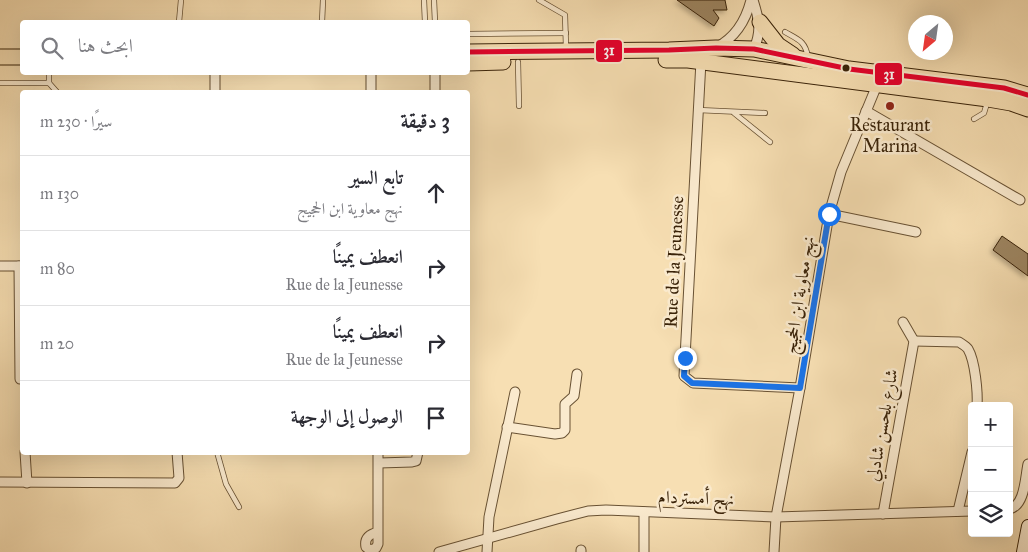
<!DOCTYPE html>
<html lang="ar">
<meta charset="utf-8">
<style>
:root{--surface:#fff;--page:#f2f2f3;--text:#2b2b33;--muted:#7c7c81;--line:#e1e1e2}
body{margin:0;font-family:"IM FELL Great Primer",Amiri,serif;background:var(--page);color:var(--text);direction:rtl}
.controls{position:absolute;right:15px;bottom:15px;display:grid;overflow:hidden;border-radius:5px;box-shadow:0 5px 20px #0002}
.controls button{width:45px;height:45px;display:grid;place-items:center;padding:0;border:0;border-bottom:1px solid var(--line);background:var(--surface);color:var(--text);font:25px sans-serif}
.compass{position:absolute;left:908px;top:15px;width:45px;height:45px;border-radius:50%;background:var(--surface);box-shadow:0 5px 20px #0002;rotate:209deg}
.stop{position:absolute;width:15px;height:15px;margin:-11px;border:4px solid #1a73e8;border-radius:50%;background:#fff}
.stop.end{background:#1a73e8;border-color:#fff;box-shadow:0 1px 5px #0008}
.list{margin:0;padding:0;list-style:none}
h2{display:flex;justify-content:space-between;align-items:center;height:65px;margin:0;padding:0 20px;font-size:21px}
h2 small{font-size:16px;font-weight:400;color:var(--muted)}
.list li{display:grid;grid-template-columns:32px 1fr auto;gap:15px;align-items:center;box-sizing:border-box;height:75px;padding:0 20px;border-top:1px solid var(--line)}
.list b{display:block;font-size:19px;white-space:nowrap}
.list p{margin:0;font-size:16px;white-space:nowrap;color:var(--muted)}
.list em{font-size:16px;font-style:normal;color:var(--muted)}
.icon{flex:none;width:28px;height:28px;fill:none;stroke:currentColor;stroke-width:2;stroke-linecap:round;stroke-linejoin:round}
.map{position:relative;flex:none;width:1028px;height:552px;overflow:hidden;direction:ltr}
.search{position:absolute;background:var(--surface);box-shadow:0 5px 20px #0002;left:20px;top:20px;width:450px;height:55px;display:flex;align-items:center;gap:12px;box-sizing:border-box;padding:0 18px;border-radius:5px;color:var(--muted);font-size:19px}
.panel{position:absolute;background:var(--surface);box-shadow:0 5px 20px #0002;left:20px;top:90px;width:450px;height:365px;border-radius:5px;direction:rtl}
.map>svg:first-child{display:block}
.building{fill:#9c8461;stroke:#392208;filter:url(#shadow)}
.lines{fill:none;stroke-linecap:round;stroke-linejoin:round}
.service-casing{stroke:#685133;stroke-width:6}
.minor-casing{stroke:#685133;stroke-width:11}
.secondary-casing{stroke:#392208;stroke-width:14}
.primary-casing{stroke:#392208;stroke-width:17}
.service{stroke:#faeace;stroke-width:4.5}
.minor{stroke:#faeace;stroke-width:9}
.secondary{stroke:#faeace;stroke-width:12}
.primary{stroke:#f7dfb3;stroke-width:15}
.bus-1-casing{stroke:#faeace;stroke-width:9}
.bus-1{stroke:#e4002b;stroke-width:5}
.route{stroke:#1a73e8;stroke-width:6}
.bus-dot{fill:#392208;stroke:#faeace;stroke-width:2}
.poi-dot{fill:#8f2418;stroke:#faeace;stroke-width:2}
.labels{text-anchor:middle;stroke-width:5;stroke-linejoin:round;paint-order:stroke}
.poi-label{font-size:18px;fill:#392208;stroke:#faeace}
.street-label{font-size:18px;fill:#392208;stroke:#faeace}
.line-badge{stroke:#faeace;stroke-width:2}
.badge-label{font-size:14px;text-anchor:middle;font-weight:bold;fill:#fff}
</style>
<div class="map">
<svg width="1028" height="552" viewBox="0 0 1028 552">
<defs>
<filter id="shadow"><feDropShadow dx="-2.5" dy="2.5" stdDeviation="2.5" flood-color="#0004"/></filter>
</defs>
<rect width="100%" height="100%" fill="#f7dfb3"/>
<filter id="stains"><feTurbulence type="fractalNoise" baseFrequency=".004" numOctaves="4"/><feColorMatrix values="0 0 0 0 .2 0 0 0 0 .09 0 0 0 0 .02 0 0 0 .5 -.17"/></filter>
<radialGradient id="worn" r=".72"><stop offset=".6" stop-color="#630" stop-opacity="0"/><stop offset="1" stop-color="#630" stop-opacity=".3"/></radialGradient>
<g class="building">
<path d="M677 0H725L727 10H713L719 18 714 26Z"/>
<path d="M1002 236 1028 254V276L993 250Z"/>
</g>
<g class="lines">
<g class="service-casing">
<g id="service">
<path d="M424 0 425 22"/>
<path d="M434 0 435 22"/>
<path d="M539 0 565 15 566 47"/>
<path d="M179 22 181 0"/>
<path d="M322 22 323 0"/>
<path d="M785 32C799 40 805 41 808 57"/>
<path d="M468 34 566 33"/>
<path d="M518 62 519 106"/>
<path d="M0 83H49V72"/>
<path d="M49 83 57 92"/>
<path d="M698 110 765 113"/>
<path d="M734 113 770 142"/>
<path d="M974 119 984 113 987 103"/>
<path d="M217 452 226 484 239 507"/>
</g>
</g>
<g class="minor-casing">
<g id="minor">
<path d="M753 0C759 19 762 30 754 49"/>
<path d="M717 47C736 37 746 20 751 0"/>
<path d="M701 61 684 376 693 383 800 388"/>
<path d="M371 72V92"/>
<path d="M215 92V72"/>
<path d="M435 92V72"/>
<path d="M866 111 1020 200"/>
<path d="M829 214 916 232"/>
<path d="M0 266H22"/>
<path d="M19 266 20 379"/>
<path d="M914 341 959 342C962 344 966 346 968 349 975 361 978 392 977 406"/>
<path d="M507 427 555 434 562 433 565 430V404L574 396 577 374"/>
<path d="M25 452 27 483"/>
<path d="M379 463 412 462 416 461 418 452"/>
<path d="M0 482 175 483 179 478 177 452"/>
<path d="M1009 509C1025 506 1025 478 1028 464"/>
<path d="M958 511 972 452"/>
<path d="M644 512V552"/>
<path d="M883 514 914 341 903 322"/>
<path d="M378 532C370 534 364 537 366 547L370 550 376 548 378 544V452"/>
<path d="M581 550V552"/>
<path d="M439 552 557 519 588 511 606 510 776 517 972 511"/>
<path d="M487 552 489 517 515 392"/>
<path d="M774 552 776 517 800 388 829 214 841 172 877 85"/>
</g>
</g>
<g class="secondary-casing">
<path id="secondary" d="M1023 552 1028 526"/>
</g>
<g class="primary-casing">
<g id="primary">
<path d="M760 22 778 45 793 55"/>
<path d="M468 52 669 50 716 48 754 49 849 69 1004 88 1028 95"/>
<path d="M0 57H22"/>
<path d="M666 60H688L988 99 1011 103 1028 109"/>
<path d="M468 63 503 62"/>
</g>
</g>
<use href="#service" class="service"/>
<use href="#minor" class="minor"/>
<use href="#secondary" class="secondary"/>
<use href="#primary" class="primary"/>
<g class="bus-1-casing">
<path id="bus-1" d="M468 52 669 50 716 48 754 49 849 69 1004 88 1028 95"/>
</g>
<use href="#bus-1" class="bus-1"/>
</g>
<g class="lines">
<path class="route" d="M685 358 684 376 692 383 800 388 829 214"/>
</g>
<circle class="bus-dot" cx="846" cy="68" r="4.5"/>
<circle class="poi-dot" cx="890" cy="106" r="5"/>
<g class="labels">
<g class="poi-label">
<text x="890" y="131">Restaurant<tspan x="890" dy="21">Marina</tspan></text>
</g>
<g class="street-label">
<text transform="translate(674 262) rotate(-87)" y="6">Rue de la Jeunesse</text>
<text transform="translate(799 295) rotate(-81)" y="6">نهج معاوية ابن الحجيج</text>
<text transform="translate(882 425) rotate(-80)" y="6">شارع بلحسن شادلي</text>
<text transform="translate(696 498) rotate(2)" y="6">نهج أمستردام</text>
</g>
</g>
<g class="line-badge">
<rect x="595" y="39" width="28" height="24" rx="5" fill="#e4002b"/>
<rect x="874" y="62" width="29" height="24" rx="5" fill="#e4002b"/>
</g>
<g class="badge-label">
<text x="609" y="55">31</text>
<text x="889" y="79">31</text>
</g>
<rect width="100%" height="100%" filter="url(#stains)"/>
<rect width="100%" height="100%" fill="url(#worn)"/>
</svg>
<div class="controls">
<button>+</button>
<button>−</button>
<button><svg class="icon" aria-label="layers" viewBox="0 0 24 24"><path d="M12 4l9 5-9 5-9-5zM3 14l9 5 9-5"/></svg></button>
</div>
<svg class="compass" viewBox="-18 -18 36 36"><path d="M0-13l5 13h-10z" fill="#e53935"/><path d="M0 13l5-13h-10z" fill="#7c7c81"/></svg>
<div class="stop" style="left:829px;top:214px"></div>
<div class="stop end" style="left:685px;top:358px"></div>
<div class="search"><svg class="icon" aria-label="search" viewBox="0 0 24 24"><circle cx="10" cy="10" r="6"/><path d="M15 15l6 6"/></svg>ابحث هنا</div>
<section class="panel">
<h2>3 دقيقة<small>سيرًا · 230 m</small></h2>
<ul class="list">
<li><svg class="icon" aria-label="ahead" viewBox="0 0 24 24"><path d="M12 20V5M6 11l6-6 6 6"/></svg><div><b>تابع السير</b><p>نهج معاوية ابن الحجيج</p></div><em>130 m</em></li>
<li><svg class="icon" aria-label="right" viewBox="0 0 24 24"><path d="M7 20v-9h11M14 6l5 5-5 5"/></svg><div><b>انعطف يمينًا</b><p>Rue de la Jeunesse</p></div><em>80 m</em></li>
<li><svg class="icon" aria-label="right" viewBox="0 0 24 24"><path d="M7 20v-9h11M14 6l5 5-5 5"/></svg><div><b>انعطف يمينًا</b><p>Rue de la Jeunesse</p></div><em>20 m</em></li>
<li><svg class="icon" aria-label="arrive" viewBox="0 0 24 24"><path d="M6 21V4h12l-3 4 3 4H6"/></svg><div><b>الوصول إلى الوجهة</b></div></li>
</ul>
</section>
</div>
